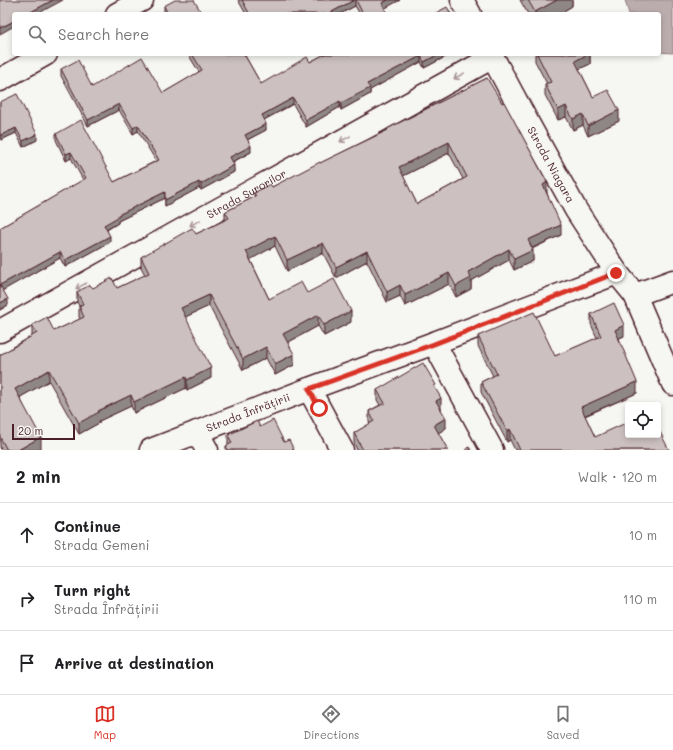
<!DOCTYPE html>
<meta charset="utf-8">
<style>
:root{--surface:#fff;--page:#f6f6f6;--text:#202124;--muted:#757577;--line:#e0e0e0;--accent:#d93025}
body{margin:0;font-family:Mali,sans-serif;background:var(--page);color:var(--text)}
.controls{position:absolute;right:12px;bottom:12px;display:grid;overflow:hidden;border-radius:4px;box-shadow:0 2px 6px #0003}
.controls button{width:36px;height:36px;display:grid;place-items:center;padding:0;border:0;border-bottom:1px solid var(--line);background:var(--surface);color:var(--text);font:20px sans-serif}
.scale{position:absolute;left:12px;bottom:10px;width:63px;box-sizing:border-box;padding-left:4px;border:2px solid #4a1f2b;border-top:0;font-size:11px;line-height:14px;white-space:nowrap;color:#4a1f2b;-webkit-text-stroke:3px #f6f6f2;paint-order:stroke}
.stop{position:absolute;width:12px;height:12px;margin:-9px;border:3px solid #d93025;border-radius:50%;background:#fff}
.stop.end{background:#d93025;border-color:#fff;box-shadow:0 1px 4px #0008}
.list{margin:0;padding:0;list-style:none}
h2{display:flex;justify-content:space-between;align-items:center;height:52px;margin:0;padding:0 16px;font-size:17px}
h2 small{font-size:13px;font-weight:400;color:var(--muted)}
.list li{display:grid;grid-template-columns:26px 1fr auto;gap:12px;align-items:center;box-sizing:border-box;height:64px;padding:0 16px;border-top:1px solid var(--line)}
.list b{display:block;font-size:15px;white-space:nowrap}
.list p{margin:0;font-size:13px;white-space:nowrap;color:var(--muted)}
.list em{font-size:13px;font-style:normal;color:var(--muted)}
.icon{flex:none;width:22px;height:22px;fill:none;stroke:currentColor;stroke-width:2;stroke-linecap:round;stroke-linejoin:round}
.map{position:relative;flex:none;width:673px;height:450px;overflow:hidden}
.search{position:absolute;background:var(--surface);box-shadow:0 2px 6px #0003;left:12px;right:12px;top:12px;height:44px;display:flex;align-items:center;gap:10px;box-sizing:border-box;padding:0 14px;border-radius:4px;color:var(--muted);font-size:15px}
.sheet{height:244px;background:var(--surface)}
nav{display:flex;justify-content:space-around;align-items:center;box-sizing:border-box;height:56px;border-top:1px solid var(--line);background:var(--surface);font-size:11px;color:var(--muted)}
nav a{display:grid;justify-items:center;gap:2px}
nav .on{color:var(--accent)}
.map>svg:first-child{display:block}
.water{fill:#bbadae;stroke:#8e747a}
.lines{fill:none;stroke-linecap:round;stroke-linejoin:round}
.minor-casing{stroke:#4a1f2b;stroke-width:25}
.minor{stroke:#f6f6f2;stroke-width:22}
.wall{fill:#afa6a5;stroke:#4a1f2b;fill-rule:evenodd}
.shaded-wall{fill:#8f8786;stroke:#4a1f2b}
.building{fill:#ccc1c0;stroke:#4a1f2b;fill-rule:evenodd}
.oneway{stroke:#a99598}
.route{stroke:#d93025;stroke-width:5}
.labels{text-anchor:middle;stroke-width:3.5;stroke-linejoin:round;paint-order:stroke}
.street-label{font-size:11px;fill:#4a1f2b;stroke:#f6f6f2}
</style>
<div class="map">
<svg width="673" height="450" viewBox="0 0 673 450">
<rect width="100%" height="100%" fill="#f6f6f2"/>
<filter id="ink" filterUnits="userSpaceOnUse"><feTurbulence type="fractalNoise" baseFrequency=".025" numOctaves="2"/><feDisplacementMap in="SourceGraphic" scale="8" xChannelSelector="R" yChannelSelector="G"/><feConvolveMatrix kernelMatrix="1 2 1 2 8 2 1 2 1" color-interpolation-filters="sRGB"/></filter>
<g filter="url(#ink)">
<path class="water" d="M625 0H673V53L659 52V14H629Z"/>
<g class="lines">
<g class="minor-casing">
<g id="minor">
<path d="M462 0 470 14"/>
<path d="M117 14 142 0"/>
<path id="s1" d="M491 54 529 125 576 210 617 273"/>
<path d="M0 80 46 54"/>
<path d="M635 295 673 384"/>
<path id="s2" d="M0 331 493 57"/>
<path d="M434 343 492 450"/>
<path d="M309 389 342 450"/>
<path d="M197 432 207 450"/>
<path id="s3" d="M151 450 309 389 434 343 617 273 635 295 673 281"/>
</g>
</g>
<use href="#minor" class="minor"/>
</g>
<g class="wall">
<path d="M238 0H400L384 8 387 14H360L355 6 340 14H246Z"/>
<path d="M520 0H572V6L559 14H528Z"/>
<path d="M164 6 202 14H165L164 13Z"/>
<path d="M188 54H244L261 84 310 62 325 54H451L424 68 421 62 370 90V94L341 110 340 107 306 127 293 104 264 120 266 130 247 140 251 152 233 162 234 172 201 190 199 188 165 206V198L118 221V223L107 230 110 242 65 267 60 258 3 290 8 305 0 310V228L83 180 71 158 66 161 56 140V134L114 182 156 161 138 131 133 134 119 110 88 126 61 76V69L92 87 163 93 199 72Z"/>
<path d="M535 54H590V64L579 69 593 97 619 121 588 136 583 125 573 130 566 117 558 120 545 95V84H547L535 61Z"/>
<path d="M487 78 547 193 561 235 532 249 533 261 514 270 509 260 471 281V289L456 297 449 284 405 306 400 296 387 302 367 261 336 278 323 253 287 271 275 246 250 259 269 299 307 293 351 322 324 336 318 326 287 343 294 365 275 375 266 358 243 370 209 306 185 317 211 378 187 390 186 388 134 413 131 406 99 421V423L79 434 49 381 20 397 41 448 38 450H1L0 447V355L32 336V325L54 331 80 319 79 317V306L77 302V292L93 288H117L145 275 141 267V257L196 234 225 220V212L254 197V193L272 187 387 130V129ZM449 153 463 179 417 204 403 176Z"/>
<path d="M0 102 37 140 23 147 16 133 1 140 0 139Z"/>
<path d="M591 314 624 336 619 338 637 393 585 416 595 437 669 450H515L510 440 507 442 481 392V382L493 376 478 346V336L555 356 597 338 591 324Z"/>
<path d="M377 390H436L446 428 438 433 448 450H357L354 443V433L370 424 369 422V411L380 405 377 400Z"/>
<path d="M260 427 284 442 294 450H226V446L228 445V435Z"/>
</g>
<g class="shaded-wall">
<path d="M53 0H63L37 14H27Z"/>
<path d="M354 0H355V6L340 14H328Z"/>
<path d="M388 0H400L382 10V3Z"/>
<path d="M557 0H572V6L559 14H535V12Z"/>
<path d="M14 21V26L0 34V28Z"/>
<path d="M439 54H451L424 68V62Z"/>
<path d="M588 54H590V64L575 71V61Z"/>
<path d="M421 56V62L370 90V94L341 110V103L367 84Z"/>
<path d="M293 98V104L262 121V115Z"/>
<path d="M340 101V107L306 127V120Z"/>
<path d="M119 104V110L88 126V120Z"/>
<path d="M566 106V117L558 120V110Z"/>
<path d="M619 110V121L588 136V126Z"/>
<path d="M583 114V125L573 130V119Z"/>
<path d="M266 124V130L245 141V135Z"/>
<path d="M138 125V131L133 134V128Z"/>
<path d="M16 128V133L1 140V135Z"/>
<path d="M37 134V140L23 147V141Z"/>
<path d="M449 142V153L399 178V167Z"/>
<path d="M251 146V152L230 163V157Z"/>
<path d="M71 152V158L66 161V154Z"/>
<path d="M234 165V172L201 190V184Z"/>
<path d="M199 182V188L165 206V200Z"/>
<path d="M547 182V193L543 195V185Z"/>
<path d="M165 192V198L118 221V223L104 231V225L118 215Z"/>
<path d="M561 225V235L528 250V240Z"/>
<path d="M110 236V242L65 267V260Z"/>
<path d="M275 236V246L246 262V251Z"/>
<path d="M323 243V253L287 271V260Z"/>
<path d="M509 249V260L471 281V289L456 297V286L468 272Z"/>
<path d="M533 250V261L514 270V259Z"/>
<path d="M367 251V261L336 278V267Z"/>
<path d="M60 252V258L0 292V285Z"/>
<path d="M449 273V284L405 306V295Z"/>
<path d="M400 285V296L387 302V292Z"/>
<path d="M209 295V306L181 319V308Z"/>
<path d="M8 299V305L0 310V303Z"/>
<path d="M351 311V322L324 336V325Z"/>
<path d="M318 315V326L283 345V334Z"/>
<path d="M624 325V336L615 340V330Z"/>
<path d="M266 347V358L243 370V359Z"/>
<path d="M294 354V365L275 375V364Z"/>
<path d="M211 368V378L187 390V380Z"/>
<path d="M49 370V381L15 400V389Z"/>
<path d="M186 377V388L134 413V402Z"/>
<path d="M637 382V393L581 417V407Z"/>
<path d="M131 395V406L99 421V423L79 434V423L98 411Z"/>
<path d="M441 398V409L436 412V401Z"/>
<path d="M446 418V428L434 436V425Z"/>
<path d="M510 429V440L507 442V431Z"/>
<path d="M41 437V448L38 450H18Z"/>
</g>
<g class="building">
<path d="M0 0H53L27 14H14V21L0 28Z"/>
<path d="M175 0H194L202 14H168L164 6Z"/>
<path d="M242 0H354L328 14H248L249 13Z"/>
<path d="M356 0H388L382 3 387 14H363Z"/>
<path d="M528 0H557L535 12Z"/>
<path d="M447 7 451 14H434Z"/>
<path d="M192 54H244L261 84 307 57 310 62 325 54H439L424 62 421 56 367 84 370 88 341 103 340 101 306 120 293 98 262 115 266 124 245 135 251 146 230 157 234 165 201 184 199 182 165 200V192L118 215V217L104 225 110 236 65 260 60 252 0 285 8 299 0 303V228L86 178 71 152 66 154 56 134 81 120 114 182 159 160 138 125 133 128 119 104 88 120 61 69 78 60 92 87 142 57 163 93 202 70Z"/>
<path d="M537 54H588L575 61 593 97 608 90 619 110 588 126 583 114 573 119 566 106 558 110 545 84 551 82Z"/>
<path d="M487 78 502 103 504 102 547 182 543 185 561 225 528 240 533 250 514 259 509 249 468 272 471 278 456 286 449 273 405 295 400 285 387 292 367 251 336 267 323 243 287 260 275 236 246 251 269 299 301 282 307 293 334 279 351 311 324 325 318 315 283 334 294 354 275 364 266 347 243 359 209 295 181 308 211 368 187 380 186 377 134 402 131 395 98 411 99 412 79 423 49 370 15 389 41 437 18 450H7L0 437V355L37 333 32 325 47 317 54 331 84 317 79 306 83 304 77 292 90 285 93 288 112 278 117 288 149 273 141 257 192 228 196 234 229 218 225 212 256 196 254 193 270 184 272 187 320 162V163L388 130 387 129ZM449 142 467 177 417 204 399 167Z"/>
<path d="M17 94 37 134 23 141 16 128 1 135 0 133V102Z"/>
<path d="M614 303 624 325 615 330 637 382 581 407 595 437 628 422V435H658V428L669 450H520L510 429 507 431 481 382 497 374 478 336 534 312 555 356 601 336 591 314Z"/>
<path d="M423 363 436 385 434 386 441 398 436 401 446 418 434 425 448 450H363L354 433 374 421 369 411 385 403 377 390Z"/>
<path d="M273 420 284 442 289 440 294 450H228L226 446 232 443 228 435 257 421 260 427Z"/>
<path d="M469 447 471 450H465Z"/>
</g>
<defs><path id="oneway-shaft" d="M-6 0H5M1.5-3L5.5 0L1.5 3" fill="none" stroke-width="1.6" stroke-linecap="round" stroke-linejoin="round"/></defs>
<g class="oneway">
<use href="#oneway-shaft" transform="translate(459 76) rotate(151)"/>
<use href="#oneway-shaft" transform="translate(345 139) rotate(151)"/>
<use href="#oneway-shaft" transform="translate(195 223) rotate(151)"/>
<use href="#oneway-shaft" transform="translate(81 286) rotate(151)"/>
</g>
</g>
<g class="lines" filter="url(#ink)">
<path class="route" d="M319 408 309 389 434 344 616 273"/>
</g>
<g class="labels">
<g class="street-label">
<text dy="4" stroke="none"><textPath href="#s1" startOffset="126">Strada Niagara</textPath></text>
<text dy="4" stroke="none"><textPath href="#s2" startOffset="282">Strada Surorilor</textPath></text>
<text dy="4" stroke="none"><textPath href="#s3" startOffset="104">Strada Înfrățirii</textPath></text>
</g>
</g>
</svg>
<div class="controls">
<button><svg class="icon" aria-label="locate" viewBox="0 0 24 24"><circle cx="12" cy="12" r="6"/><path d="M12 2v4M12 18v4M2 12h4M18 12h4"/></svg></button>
</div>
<div class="scale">20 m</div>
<div class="stop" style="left:319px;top:408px"></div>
<div class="stop end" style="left:616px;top:273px"></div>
<div class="search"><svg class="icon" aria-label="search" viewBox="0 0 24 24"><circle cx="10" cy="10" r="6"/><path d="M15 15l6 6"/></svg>Search here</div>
</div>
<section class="sheet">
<h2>2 min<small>Walk · 120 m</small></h2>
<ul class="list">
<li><svg class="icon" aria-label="ahead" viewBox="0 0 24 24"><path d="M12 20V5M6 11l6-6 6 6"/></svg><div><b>Continue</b><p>Strada Gemeni</p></div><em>10 m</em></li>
<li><svg class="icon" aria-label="right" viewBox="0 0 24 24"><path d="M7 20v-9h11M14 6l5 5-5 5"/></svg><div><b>Turn right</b><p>Strada Înfrățirii</p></div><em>110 m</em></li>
<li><svg class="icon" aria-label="arrive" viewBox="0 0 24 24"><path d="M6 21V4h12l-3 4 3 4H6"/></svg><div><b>Arrive at destination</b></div></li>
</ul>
</section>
<nav>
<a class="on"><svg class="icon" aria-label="map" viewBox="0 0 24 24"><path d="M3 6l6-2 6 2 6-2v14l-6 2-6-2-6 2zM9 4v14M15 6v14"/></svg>Map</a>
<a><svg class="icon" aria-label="directions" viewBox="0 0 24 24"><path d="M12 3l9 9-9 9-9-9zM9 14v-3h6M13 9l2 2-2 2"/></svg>Directions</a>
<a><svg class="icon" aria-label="saved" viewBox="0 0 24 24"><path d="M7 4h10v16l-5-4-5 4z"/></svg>Saved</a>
</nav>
